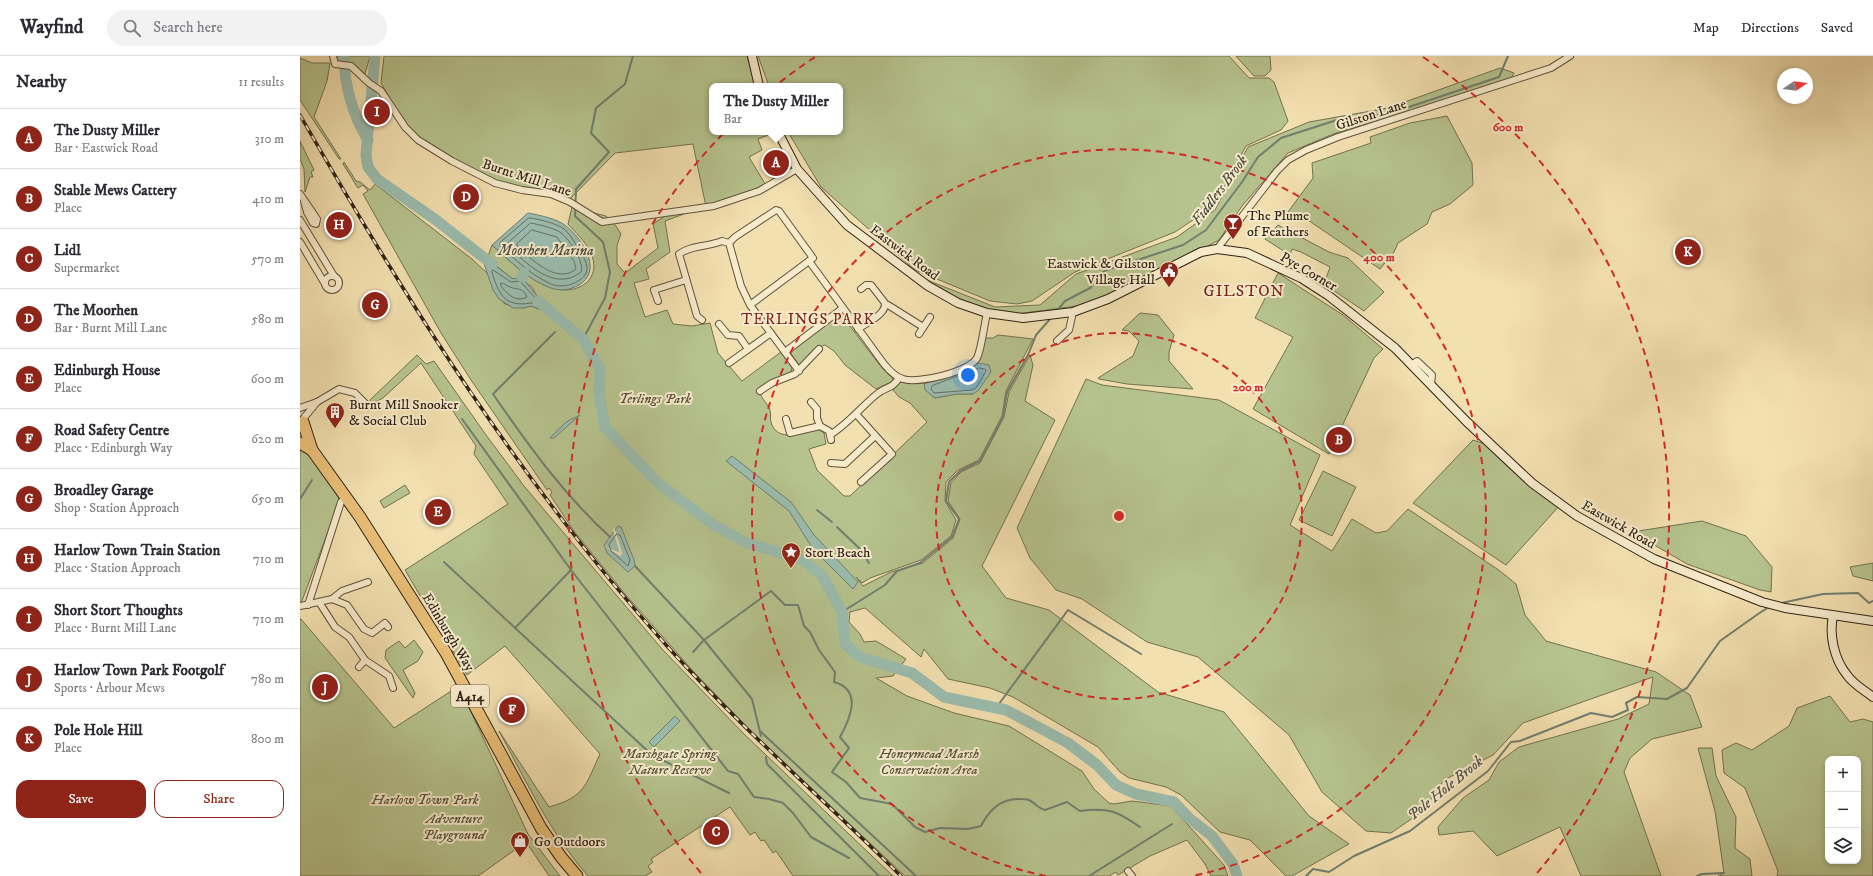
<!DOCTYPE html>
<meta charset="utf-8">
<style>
:root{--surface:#fff;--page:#f2f2f3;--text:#2b2b33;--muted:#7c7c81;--line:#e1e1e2;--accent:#8f2418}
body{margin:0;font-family:"IM FELL DW Pica",serif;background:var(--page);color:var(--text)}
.controls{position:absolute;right:12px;bottom:12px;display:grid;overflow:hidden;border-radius:8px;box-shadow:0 2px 6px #0003}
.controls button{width:36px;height:36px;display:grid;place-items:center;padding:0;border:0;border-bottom:1px solid var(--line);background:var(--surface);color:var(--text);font:20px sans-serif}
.compass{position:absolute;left:1477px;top:12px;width:36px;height:36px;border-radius:50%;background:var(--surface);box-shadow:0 2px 6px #0003;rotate:77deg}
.you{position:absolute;left:668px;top:319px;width:14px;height:14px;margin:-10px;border:3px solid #fff;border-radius:50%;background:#1a73e8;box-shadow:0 0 0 6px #1a73e833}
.badge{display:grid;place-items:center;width:26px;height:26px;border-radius:50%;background:var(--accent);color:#fff;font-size:13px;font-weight:700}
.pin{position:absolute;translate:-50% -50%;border:2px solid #fff;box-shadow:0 1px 4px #0006}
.popup{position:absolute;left:409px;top:27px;width:134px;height:52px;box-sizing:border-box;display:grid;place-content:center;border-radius:8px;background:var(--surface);filter:drop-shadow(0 1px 3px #0005);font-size:13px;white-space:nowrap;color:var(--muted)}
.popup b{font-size:15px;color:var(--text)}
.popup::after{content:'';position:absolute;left:50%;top:100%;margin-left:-8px;border:8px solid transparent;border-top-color:var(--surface)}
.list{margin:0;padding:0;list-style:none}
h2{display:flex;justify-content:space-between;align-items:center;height:52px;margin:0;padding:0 16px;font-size:17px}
h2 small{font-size:13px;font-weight:400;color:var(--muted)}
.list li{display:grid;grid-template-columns:26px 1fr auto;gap:12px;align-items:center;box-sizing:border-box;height:60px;padding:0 16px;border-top:1px solid var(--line)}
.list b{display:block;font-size:15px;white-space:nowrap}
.list p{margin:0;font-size:13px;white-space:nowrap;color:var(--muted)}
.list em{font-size:13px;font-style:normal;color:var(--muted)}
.actions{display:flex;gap:8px;padding:12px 16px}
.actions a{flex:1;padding:9px 0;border:1px solid var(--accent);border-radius:12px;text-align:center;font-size:14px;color:var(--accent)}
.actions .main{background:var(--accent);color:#fff}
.icon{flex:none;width:22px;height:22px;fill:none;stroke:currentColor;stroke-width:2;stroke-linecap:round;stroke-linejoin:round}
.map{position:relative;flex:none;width:1573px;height:820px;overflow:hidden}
header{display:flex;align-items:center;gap:24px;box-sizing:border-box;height:56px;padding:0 20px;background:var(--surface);border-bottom:1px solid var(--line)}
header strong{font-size:19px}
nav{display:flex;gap:22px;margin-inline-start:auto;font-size:14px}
.search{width:280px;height:36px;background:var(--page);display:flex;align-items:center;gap:10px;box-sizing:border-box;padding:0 14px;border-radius:22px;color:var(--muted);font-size:15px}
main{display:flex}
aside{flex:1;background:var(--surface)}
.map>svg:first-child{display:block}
.green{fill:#b6c38e;stroke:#727251;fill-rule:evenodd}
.water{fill:#9bbdaf;stroke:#707f71}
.pier{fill:#f3e0b0}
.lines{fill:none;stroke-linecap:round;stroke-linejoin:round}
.shore{stroke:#657062;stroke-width:1}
.stream{stroke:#707f71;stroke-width:2}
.river{stroke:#9bbdaf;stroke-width:11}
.street-casing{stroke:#60523b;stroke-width:8}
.secondary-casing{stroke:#2f2214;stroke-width:10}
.highway-casing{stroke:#2f2214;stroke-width:13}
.street{stroke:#f7ebcc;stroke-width:6}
.secondary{stroke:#f7ebcc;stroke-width:8}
.highway{stroke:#eac078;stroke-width:11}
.rail-casing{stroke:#2f2214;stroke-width:3.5}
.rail{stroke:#f7ebcc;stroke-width:2;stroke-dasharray:6;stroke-linecap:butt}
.ring{fill:none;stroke:#d62828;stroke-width:2;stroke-dasharray:7 5}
.labels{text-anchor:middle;stroke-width:4;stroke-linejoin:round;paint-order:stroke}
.shield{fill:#f7ebcc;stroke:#6b5e4b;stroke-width:1}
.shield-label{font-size:13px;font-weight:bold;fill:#2f2214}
.street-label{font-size:14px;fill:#2f2214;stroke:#f7ebcc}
.poi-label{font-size:14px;fill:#2f2214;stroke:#f7ebcc;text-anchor:start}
.park-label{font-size:14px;font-style:italic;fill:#585239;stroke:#f7ebcc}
.water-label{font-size:15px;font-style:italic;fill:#4f5042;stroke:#f7ebcc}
.neighbourhood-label{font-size:15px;letter-spacing:1px;fill:#7a1f14;stroke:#f7ebcc}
.quarter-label{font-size:16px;letter-spacing:1px;fill:#7a1f14;stroke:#f7ebcc}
.centre{fill:#d62828;stroke:#f7ebcc;stroke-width:2}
.ring-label{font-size:12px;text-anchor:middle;font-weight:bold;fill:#d62828;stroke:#f7ebcc;stroke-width:4;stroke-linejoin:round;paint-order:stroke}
</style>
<header>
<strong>Wayfind</strong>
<div class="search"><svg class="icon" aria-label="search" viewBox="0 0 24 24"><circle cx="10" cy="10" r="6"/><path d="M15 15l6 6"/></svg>Search here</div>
<nav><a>Map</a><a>Directions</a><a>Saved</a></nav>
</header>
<main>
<aside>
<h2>Nearby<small>11 results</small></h2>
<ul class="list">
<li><span class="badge">A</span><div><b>The Dusty Miller</b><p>Bar · Eastwick Road</p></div><em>310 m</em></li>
<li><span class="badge">B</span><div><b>Stable Mews Cattery</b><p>Place</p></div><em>410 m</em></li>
<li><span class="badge">C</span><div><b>Lidl</b><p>Supermarket</p></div><em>570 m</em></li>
<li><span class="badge">D</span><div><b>The Moorhen</b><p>Bar · Burnt Mill Lane</p></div><em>580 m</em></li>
<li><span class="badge">E</span><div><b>Edinburgh House</b><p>Place</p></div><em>600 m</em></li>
<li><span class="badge">F</span><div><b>Road Safety Centre</b><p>Place · Edinburgh Way</p></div><em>620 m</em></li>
<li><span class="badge">G</span><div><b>Broadley Garage</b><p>Shop · Station Approach</p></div><em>650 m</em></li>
<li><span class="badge">H</span><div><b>Harlow Town Train Station</b><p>Place · Station Approach</p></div><em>710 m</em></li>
<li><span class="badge">I</span><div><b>Short Stort Thoughts</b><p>Place · Burnt Mill Lane</p></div><em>710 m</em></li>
<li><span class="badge">J</span><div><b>Harlow Town Park Footgolf</b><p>Sports · Arbour Mews</p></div><em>780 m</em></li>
<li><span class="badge">K</span><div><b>Pole Hole Hill</b><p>Place</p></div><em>800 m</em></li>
</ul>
<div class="actions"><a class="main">Save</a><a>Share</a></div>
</aside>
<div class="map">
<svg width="1573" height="820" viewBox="0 0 1573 820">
<rect width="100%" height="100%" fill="#f3e0b0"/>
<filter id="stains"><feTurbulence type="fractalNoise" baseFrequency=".005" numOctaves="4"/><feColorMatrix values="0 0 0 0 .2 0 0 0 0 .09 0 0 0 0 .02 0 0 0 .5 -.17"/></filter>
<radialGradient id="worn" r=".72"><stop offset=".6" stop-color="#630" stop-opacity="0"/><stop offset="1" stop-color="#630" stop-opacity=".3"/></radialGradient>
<g class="green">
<path d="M37 0H70L65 18 53 8 38 5Z"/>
<path d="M84 0H447L455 30H412V76H470L471 78 458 83 462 94 449 101 467 131 406 151 393 88 315 97 269 144 210 130 183 119 128 88 112 75 97 55 81 27Z"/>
<path d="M458 0H929L949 22H969L974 26 988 65 981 74 946 90 914 150 875 176 775 216 732 245 717 248 690 245 615 214 521 131 488 76H540V30H469Z"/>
<path d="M936 0H970L971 14 965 20H954Z"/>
<path d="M0 2 12 7H30L27 25 14 61 41 103H39L0 44Z"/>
<path d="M1200 12 1214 17 1209 26 1033 78 988 97 942 150 919 184 800 247 716 258 678 253 627 224 695 251 740 249 776 218 877 181 915 154 948 91 1009 66 1088 52Z"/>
<path d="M1147 60 1172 107 1173 129 1150 148 1132 156 1127 168 1098 187 1094 196 1080 213 1002 160 988 156 1013 122 1012 107 1071 87 1070 81 1110 67Z"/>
<path d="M0 85 14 114 11 116 13 121H10L5 136 4 113 0 103Z"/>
<path d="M44 106 56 125 60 126 70 134 75 128 172 203 189 219 193 234 205 248 223 252 231 250 244 255 232 231 226 227 222 221 213 223 187 203 192 189C210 205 229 225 252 232 278 240 304 223 290 195 285 185 275 176 268 168L273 147 294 157 306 160 316 170 321 178 317 189V208L325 217 358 192 353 168 365 160 364 155 382 153 384 158 365 165 370 196 346 213 349 223 334 227 345 261 367 254 373 268 392 270 410 267 418 297 442 325 481 296 492 311 491 317 474 323 459 332C459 341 467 346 470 354 471 358 470 362 471 366 477 388 504 376 518 373L524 377 526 388 509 393 517 414 544 440H550L627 366 610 347 599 341 593 334 601 326H624L679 303 686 282H693L698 279 733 283 706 335 702 360 679 404 658 414 646 426 645 445 656 464 651 480 621 504 570 522 562 527 556 521 563 530 591 516 623 507 653 482 660 463 648 445 651 427 661 416 680 407 704 361 709 336 730 299 733 309 725 345 755 364 682 510 706 542 749 554 858 636 924 656 1009 760 1049 788 992 820H986L950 784 920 776 881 739 866 731 829 722 820 716 798 691 713 641 690 632 648 623 624 593 621 601 565 552 550 556 549 566 560 578 564 586 576 585 606 603 593 620 576 622 607 640 654 657 709 670 782 715 794 733 809 747 814 748 832 745 871 750 924 809 928 820H911L905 808 887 784 850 800 818 819 816 816 809 820H605L451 675 393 615 325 538 274 475 250 439 252 436 249 432 247 434 171 324 141 277 63 138 68 135 63 129 58 132 43 108ZM678 307 673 338H657L635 342 628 336 624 327 652 319Z"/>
<path d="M978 169 1029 196 1048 202 1084 236 1064 255 1024 228 1030 211 1001 196 992 193 990 199 965 183Z"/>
<path d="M978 217 1043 259 1083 293 1074 302 1029 398 953 353 993 281 955 262Z"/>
<path d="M540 257 582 312 592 321 593 325 576 333 545 309 534 295 525 289 514 293 500 309 496 307 497 306 489 295Z"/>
<path d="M840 257 858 259 874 279 869 296V305L893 333 827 328 799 323 798 322 833 300 839 285 829 275 822 274Z"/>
<path d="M117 299 126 308 134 305 186 379 224 430 362 593 444 678 593 820H493L476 795 473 797 464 784 461 785 455 776 450 779 430 751 351 803 353 806 348 810 352 816 345 820H288C250 777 226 725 199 675L249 751C285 741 285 730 300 698L205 590 167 619 105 514 208 448 174 398 176 390 121 307 83 342 72 348 70 344Z"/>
<path d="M786 323 802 329 919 344 1020 399 990 469 1032 495 1052 463 1076 477 1087 475 1108 453 1200 515 1216 528 1225 559 1246 585 1356 616 1390 639 1402 671 1352 683 1330 702 1324 716 1361 820H1281L1260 771 1197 800 1173 775 1139 779 1138 771 1163 742 1189 724 1199 706 1219 691 1318 663 1349 648 1353 621 1223 667 1193 699 1144 724 1123 755 1091 777 1066 775 1022 736 989 679 898 601 847 586 782 543 756 534 730 502 717 472Z"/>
<path d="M1173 384 1191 390 1260 449 1206 509 1113 447Z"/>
<path d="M0 392 18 405 40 444 0 550Z"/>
<path d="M1023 415 1056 431 1032 480 999 464Z"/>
<path d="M105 429 110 437 84 452 80 445Z"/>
<path d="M1402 465 1446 480 1472 511 1471 536 1460 534 1387 508 1332 476Z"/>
<path d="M1573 507V525L1553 520 1550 511Z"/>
<path d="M0 562 94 672 159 630 228 778 260 820H249L226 786 178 820H0Z"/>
<path d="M114 584 123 596 118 605 103 614 115 637 113 642 85 602 86 594 99 585 105 592Z"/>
<path d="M1530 640 1550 666 1563 663 1573 666V820H1477L1478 815 1445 732 1424 717 1422 694 1436 687 1452 694 1489 670 1497 652ZM1528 703H1558V805H1528Z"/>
<path d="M1398 692H1412L1416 720 1436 761 1435 792 1450 803 1452 820H1418L1424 817 1415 755Z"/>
</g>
<g class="water">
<path d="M72 36 74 37 70 66 69 65Z"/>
<path d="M228 157C239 159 258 163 266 170 284 184 305 218 275 231 267 234 260 235 251 232 228 224 210 205 192 189Z"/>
<path d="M181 199 213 223 222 221 248 254 244 255 231 250 223 252H213L199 243 193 234Z"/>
<path d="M678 307 689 309 691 316 678 335 672 338H657L635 342 625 334 624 327 652 319Z"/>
<path d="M280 359 254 382H250L266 366Z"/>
<path d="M432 400 491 446 514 479 558 526 553 533 513 493 489 455 426 405Z"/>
<path d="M318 470 321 471 334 504 335 510 328 516 307 497 304 489Z"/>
<path d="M375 660 380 665 354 691 349 686Z"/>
</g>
<path class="pier" d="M314 471 322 497 321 500 302 489 320 497 313 474Z"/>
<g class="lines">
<g class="shore">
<path d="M229 162C238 163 256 167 264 173 270 178 274 185 278 192 288 207 294 219 272 228 265 230 258 231 251 228 231 219 216 204 200 190V187Z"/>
<path d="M231 167C240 169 250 171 258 175 268 180 285 206 281 216 255 237 226 207 208 190L207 188Z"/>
<path d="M232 174 257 181 274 205 276 213C257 229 231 203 217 190V188Z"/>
<path d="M193 214 211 226 220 225 236 243 237 246C208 252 200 244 192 216Z"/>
<path d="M201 227C205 227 206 230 210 231 217 234 223 231 227 241 216 247 207 238 201 230Z"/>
<path d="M679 312 685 313 686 315 676 332 672 334 634 337 631 333 632 330Z"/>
<path d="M317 478 320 479 330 504 328 510 311 495 309 489Z"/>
</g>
<g class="stream">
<path d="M756 256 765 245 790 232 804 215 883 189 906 174 942 126 958 101 981 82 1040 63H1063L1097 55 1199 21 1208 0"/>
<path d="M255 276 193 338C228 389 264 439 310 481"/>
<path d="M283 283 305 242 310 216 303 186 275 160 276 133 309 96 291 77 296 52 325 28 333 0"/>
<path d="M162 363 271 514 428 715 438 718 454 741 469 743 483 747 493 757 511 781 549 802"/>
<path d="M0 443 12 424"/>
<path d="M517 454 532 466"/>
<path d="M537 471 561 494 569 507"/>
<path d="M144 506 352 699 429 737"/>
<path d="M335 510 404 584 452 643 461 680"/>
<path d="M1477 548 1523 538 1558 537 1569 547 1573 545"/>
<path d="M542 556 585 529 597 515 620 507 652 481 659 463 646 445 649 426 660 415 680 405 703 361 707 336 728 299 736 279 751 262"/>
<path d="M215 572 271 514"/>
<path d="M393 596 404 584 471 535 485 549H498L504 570 510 576 519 594 535 616 534 626C563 634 550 663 540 681L549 692 532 716 546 726 560 742 592 748 615 771 625 776 640 772 668 773 681 770C689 754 701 742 720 743 722 743 726 743 729 744 735 747 738 752 745 754L767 746 780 755C808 751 817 755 840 771"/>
<path d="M696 652 768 554 841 598"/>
<path d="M460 675 616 820"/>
<path d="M466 701 467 708 579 820"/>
<path d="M789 820 872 768"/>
<path d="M1006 820 1013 813 1029 816 1054 800 1110 775 1188 715 1211 686 1220 685 1291 657 1312 661 1328 654 1326 647 1337 641 1367 643 1387 632 1420 585 1458 558 1469 551"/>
<path d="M1397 820 1402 818 1424 817"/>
</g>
<g class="river">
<path d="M44 0C44 28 53 60 68 84"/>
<path d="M75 0 66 99 68 111 77 123 136 164 192 208"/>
<path d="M222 221 224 217"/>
<path d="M238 245 283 283 300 313 299 338 305 371 357 426 412 468 445 486 503 504 522 519 542 556 545 588 560 601 612 617 644 641 706 654 768 687 797 709 816 729 836 738 874 746 889 762 912 780 933 808 937 820"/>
</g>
<g class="street-casing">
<g id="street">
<path d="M33 0 35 8 51 10 69 27 81 35 105 71 118 84 152 105 195 127 222 134 251 138 270 146 302 166 414 150 459 135 497 113"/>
<path d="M0 138 17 163 16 168 13 167 7 156 4 145"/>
<path d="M0 164 34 220"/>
<path d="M0 186 25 228"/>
<path d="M917 193 977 115 988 104 1006 94 1038 81 1251 12 1270 0"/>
<path d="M509 205 584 308C589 314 595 321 603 323 618 328 669 316 677 302 682 291 684 269 687 257"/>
<circle cx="32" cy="227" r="7"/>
<path d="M358 245 354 234 386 224"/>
<path d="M450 249 513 202 479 155 476 154 435 181 429 187 441 230 450 249 499 315"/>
<path d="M585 250 588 249 623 271"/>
<path d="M402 264 397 260 379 198C391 189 408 191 422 185L429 187"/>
<path d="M419 268 428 279 439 280 448 293"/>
<path d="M558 273C566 267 586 259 585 247L571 229H566L561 233"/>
<path d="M619 278 630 261"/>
<path d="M757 285 769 274 773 256"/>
<path d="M485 296 543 252"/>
<path d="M429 307 471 277"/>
<path d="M1111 309 1117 305 1132 319 1131 328"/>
<path d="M460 335 472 327 495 318 519 293"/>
<path d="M0 352 17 346"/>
<path d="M556 358 592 398 561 426"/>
<path d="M3 363 17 346 39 333 55 337 69 351"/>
<path d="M486 363 490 377 520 370 517 362V353L511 346"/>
<path d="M520 370 529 375 531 384"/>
<path d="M530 379C548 368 561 351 577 338 587 330 591 334 599 322"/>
<path d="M531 407 545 408 575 380"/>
<path d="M32 543 47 549 64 573 72 577 85 567 88 571"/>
<path d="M19 546 35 571 49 581 65 604 89 620 93 632"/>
<path d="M8 549 41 446 46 441"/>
<path d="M0 550 32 543 42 535 68 526"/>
<path d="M59 611 65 604"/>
<path d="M828 815 832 820"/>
</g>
</g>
<g class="secondary-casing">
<g id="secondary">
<path d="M452 0 459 30"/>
<path d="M478 76 497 113 547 169 628 230 658 247 687 257 723 262 773 256 808 243 901 196 917 193 947 197 1001 222 1029 240 1095 292 1167 366 1232 427 1277 460 1354 503 1462 546 1485 552 1573 565"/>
<path d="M1533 560C1529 579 1534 603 1547 619 1553 628 1564 634 1573 641"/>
</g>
</g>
<g class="highway-casing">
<g id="highway">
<path d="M3 366 12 394 60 461 146 597 241 772 261 801 277 820"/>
<path d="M0 387 12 394"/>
</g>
</g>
<use href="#street" class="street"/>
<use href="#secondary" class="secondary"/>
<use href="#highway" class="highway"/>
<g class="rail-casing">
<path id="rail" d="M0 59C107 246 222 429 367 590 440 671 523 743 601 820"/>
</g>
<use href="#rail" class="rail"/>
</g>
<g class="ring">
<circle cx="819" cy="460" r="183"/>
<path d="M746 820A367 367 0 1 1 892 820"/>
<path d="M401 817A550 550 0 0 1 515 1M1123 1A550 550 0 0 1 1237 817"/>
</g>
<defs>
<g id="bar-pin" transform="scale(1)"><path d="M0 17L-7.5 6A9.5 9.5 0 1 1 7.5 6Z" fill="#8f2418" stroke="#f7ebcc"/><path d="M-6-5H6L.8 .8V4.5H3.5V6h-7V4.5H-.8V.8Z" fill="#fff"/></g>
<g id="civic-pin" transform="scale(1)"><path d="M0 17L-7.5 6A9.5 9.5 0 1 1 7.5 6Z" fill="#8f2418" stroke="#f7ebcc"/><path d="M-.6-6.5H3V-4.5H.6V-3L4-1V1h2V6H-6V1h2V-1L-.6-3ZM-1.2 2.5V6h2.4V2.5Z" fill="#fff"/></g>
<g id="building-pin" transform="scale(1)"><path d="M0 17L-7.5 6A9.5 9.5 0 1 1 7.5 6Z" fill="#8f2418" stroke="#f7ebcc"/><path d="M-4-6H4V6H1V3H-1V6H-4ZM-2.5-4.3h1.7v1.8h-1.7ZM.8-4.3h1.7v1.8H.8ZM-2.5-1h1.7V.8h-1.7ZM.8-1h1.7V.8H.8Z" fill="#fff"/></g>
<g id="sight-pin" transform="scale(1)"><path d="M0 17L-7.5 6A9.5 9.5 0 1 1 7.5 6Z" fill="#8f2418" stroke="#f7ebcc"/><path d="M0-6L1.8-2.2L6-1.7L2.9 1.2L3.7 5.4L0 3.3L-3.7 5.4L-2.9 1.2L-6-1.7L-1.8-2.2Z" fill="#fff"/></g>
<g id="shop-pin" transform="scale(1)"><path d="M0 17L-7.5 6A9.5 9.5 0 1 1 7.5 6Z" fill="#8f2418" stroke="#f7ebcc"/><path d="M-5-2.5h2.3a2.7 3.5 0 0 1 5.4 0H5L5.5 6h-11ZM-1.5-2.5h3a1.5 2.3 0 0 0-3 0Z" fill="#fff"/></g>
</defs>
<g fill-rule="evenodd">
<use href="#bar-pin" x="933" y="167"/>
<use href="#civic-pin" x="869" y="215"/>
<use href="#building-pin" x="35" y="356"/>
<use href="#sight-pin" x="491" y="496"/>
<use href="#shop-pin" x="220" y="785"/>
</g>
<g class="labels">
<rect class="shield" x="151" y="629" width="38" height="22" rx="3"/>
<g class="shield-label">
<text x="170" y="645">A414</text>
</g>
<g class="street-label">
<text transform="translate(1071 58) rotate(-18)" y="5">Gilston Lane</text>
<text transform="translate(227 121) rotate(18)" y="5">Burnt Mill Lane</text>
<text transform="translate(605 196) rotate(37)" y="5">Eastwick Road</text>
<text transform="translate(1009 215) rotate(30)" y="5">Pye Corner</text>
<text transform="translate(1319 468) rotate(30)" y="5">Eastwick Road</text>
<text transform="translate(149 576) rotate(59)" y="5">Edinburgh Way</text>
</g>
<g class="poi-label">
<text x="947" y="164">The Plume<tspan x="947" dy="16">of Feathers</tspan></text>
<text x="855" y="212" text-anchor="end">Eastwick &amp; Gilston<tspan x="855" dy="16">Village Hall</tspan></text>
<text x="49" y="353">Burnt Mill Snooker<tspan x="49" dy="16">&amp; Social Club</tspan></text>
<text x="505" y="501">Stort Beach</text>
<text x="234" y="790">Go Outdoors</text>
</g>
<g class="park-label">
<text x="355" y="347">Terlings Park</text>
<text x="370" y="702">Marshgate Spring<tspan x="370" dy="16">Nature Reserve</tspan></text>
<text x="629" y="702">Honeymead Marsh<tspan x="629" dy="16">Conservation Area</tspan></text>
<text x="125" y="748">Harlow Town Park</text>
<text x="154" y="767">Adventure<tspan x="154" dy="16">Playground</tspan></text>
</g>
<g class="water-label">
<text transform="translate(919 134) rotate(-53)" y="5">Fiddlers Brook</text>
<text x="246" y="199">Moorhen Marina</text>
<text transform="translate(1145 732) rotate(-39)" y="5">Pole Hole Brook</text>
</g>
<g class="neighbourhood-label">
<text x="508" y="268">TERLINGS PARK</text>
</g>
<g class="quarter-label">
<text x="944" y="240">GILSTON</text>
</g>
</g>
<circle cx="819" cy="460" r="6" class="centre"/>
<g class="ring-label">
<text x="1208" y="75">600 m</text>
<text x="1079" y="205">400 m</text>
<text x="948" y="335">200 m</text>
</g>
<rect width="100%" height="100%" filter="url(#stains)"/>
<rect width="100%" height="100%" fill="url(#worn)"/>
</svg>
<div class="controls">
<button>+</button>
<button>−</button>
<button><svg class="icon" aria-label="layers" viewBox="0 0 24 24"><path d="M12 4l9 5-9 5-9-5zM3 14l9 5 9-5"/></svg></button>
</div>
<svg class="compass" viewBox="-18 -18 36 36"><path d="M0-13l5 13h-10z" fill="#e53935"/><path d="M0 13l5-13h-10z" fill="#7c7c81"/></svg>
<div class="you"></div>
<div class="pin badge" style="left:476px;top:107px">A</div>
<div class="popup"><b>The Dusty Miller</b>Bar</div>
<div class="pin badge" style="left:1039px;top:384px">B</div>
<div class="pin badge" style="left:416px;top:776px">C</div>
<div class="pin badge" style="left:166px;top:141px">D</div>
<div class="pin badge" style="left:138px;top:456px">E</div>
<div class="pin badge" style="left:212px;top:654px">F</div>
<div class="pin badge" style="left:75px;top:249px">G</div>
<div class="pin badge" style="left:39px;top:169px">H</div>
<div class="pin badge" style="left:77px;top:56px">I</div>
<div class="pin badge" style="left:25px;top:631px">J</div>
<div class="pin badge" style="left:1388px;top:196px">K</div>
</div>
</main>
